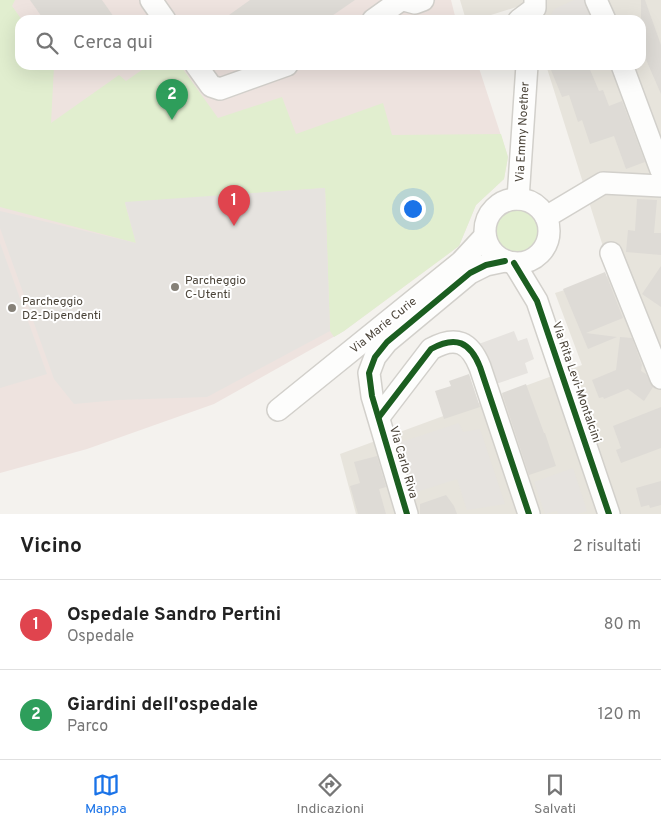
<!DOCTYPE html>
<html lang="it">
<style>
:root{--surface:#fff;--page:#f6f6f6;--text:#222;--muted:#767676;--line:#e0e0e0;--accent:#1a73e8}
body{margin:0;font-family:Overpass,sans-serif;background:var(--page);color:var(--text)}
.you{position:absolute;left:412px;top:208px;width:18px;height:18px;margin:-12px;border:4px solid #fff;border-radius:50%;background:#1a73e8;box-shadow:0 0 0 8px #1a73e833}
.badge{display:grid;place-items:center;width:32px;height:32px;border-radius:50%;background:var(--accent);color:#fff;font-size:16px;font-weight:700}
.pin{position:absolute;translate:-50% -41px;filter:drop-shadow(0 1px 2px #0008)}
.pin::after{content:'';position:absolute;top:26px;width:18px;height:15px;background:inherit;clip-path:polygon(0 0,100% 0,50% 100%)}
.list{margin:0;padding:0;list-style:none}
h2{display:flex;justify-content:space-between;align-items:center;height:65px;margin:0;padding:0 20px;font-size:21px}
h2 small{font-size:16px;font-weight:400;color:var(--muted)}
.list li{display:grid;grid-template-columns:32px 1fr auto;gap:15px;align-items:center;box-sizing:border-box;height:90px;padding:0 20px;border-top:1px solid var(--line)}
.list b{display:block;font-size:19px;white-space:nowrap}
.list p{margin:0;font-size:16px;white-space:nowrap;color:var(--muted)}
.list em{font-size:16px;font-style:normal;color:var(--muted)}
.icon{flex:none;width:28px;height:28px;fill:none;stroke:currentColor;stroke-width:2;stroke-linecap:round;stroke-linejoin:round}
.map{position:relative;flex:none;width:661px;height:514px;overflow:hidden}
.search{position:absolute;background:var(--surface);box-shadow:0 5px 20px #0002;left:15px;right:15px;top:15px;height:55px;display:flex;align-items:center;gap:12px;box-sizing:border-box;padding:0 18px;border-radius:15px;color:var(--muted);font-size:19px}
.sheet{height:245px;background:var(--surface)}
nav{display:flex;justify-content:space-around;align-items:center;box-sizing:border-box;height:70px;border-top:1px solid var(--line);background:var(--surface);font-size:14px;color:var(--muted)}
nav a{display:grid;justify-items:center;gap:2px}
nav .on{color:var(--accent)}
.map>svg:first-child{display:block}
.residential{fill:#e7e4dc}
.medical{fill:#eee3df}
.green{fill:#e1eecf}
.parking{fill:#e6e3df}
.building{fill:#dedbd6}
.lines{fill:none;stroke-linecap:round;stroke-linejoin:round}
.minor-casing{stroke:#d2d0cb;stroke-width:24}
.minor{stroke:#fdfdfc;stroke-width:21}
.cycleway-casing{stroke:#fff;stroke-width:9}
.cycleway{stroke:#1b5e20;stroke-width:6}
.poi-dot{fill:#868178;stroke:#fff;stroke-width:2}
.labels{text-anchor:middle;stroke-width:4;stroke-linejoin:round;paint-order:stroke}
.street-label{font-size:12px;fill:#4b4439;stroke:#fff}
.poi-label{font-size:12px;fill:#4b4439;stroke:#fff;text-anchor:start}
</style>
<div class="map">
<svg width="661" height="514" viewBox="0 0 661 514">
<rect width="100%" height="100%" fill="#f4f2ee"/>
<path class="residential" d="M460 0H661V514H356L340 454 582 365 555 293 612 275 546 65H641V20H532L526 4 475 20H466Z"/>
<path class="medical" d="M0 0H451L456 20H20V65H478L508 157 504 179 476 205 459 246 344 331 214 404 87 449 0 473Z"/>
<g class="green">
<path d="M0 0H15L12 6 22 20H20V65L54 66 51 123 119 75 126 81 149 65H180L218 118 282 97 296 134 383 103 392 135 501 134 508 157 504 179 476 205 459 246 344 331 334 337 330 331 325 188 125 203 136 243 0 207Z"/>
<circle cx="518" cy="230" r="22"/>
</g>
<g class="parking">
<path d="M574 0H586L597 20H549L554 9Z"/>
<path d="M325 188 330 331 207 397 118 400 74 404 54 379 0 228V211L136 243 125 202Z"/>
<path d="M0 243 47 374 0 388Z"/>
<path d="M514 331 518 341 527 338 534 359 525 363 528 373 493 385 476 345Z"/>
<path d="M459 423 463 432 480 429 505 504 467 510 457 479 407 495 392 445Z"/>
<path d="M573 468 587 511 578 514H558L557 511 545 514 534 482Z"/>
</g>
<g class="building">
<path d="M30 0H102L116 20H44Z"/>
<path d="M250 0H355L326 20H222Z"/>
<path d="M641 0H645L661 45V94L641 48Z"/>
<path d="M549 65H588L599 91 603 90 609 106 622 101 645 162 626 169 614 136 590 144 582 120 578 122 569 95 562 97Z"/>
<path d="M637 199 657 200 654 233H661V255L626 252 628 230 635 231Z"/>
<path d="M661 266V307L642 294Z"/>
<path d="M605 272 623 318 586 333 617 337 588 349 563 289Z"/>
<path d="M620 337 632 338 642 365 641 371 646 374 653 387 644 401 628 389 604 399 603 397 599 398 592 380 616 370Z"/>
<path d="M469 374 480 407 444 419 435 391 451 386 449 381Z"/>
<path d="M526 384 544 433H545L556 466 529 475 502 393Z"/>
<path d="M661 407V448L621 463 616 450 621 448 613 426Z"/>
<path d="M377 456 386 487 379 489 386 514H358L350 486 360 483 354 462Z"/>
<path d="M661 481V505L650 508 649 505 641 507 636 488Z"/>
<path d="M446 495 454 506 457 514H420V504Z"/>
</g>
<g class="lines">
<g class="minor-casing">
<g id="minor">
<path d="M151 0 165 20"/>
<path d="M404 0 415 3 423 0"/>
<path d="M596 0 605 20"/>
<path d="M373 20 401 0"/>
<path d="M519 20 535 8V0"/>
<path d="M196 65 211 86 220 89 287 65"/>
<path d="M622 65 661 170"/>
<circle cx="517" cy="231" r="32"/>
<path d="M518 199 527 65"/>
<path d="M546 217 603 183 661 186"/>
<path d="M611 253 661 378"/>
<path d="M514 263 537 301 609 514"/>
<path d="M278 410 461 262 485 236"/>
<path d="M379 417 431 349C456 335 470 342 480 367L529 514"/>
<path d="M407 514 372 396 369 373 375 357 387 342 470 273 486 265 505 261"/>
</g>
</g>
<use href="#minor" class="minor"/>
<g class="cycleway-casing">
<g id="cycleway">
<path d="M514 263 537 301 609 514"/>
<path d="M379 417 431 349C456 335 470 342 480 367L529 514"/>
<path d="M407 514 372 396 369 373 375 357 387 342 470 273 486 265 505 261"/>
</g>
</g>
<use href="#cycleway" class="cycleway"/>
</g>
<g class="poi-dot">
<circle cx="175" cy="287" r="5"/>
<circle cx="12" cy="308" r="5"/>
</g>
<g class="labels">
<g class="street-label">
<text transform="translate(522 132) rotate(-87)" y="4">Via Emmy Noether</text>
<text transform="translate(383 325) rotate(-39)" y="4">Via Marie Curie</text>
<text transform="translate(577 382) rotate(71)" y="4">Via Rita Levi-Montalcini</text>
<text transform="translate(404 462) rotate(74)" y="4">Via Carlo Riva</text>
</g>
<g class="poi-label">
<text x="185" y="284">Parcheggio<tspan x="185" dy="14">C-Utenti</tspan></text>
<text x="22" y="305">Parcheggio<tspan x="22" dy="14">D2-Dipendenti</tspan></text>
</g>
</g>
</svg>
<div class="you"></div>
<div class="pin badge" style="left:234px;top:226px;background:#e0444e">1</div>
<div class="pin badge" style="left:172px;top:120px;background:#2e9e5b">2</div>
<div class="search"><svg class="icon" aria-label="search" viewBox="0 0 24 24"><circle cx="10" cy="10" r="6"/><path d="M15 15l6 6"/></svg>Cerca qui</div>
</div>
<section class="sheet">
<h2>Vicino<small>2 risultati</small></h2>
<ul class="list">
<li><span class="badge" style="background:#e0444e">1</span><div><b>Ospedale Sandro Pertini</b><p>Ospedale</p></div><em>80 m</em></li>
<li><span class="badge" style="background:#2e9e5b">2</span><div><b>Giardini dell'ospedale</b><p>Parco</p></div><em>120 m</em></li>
</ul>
</section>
<nav>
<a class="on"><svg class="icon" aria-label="map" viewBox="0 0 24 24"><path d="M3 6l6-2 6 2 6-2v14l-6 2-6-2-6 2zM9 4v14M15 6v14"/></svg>Mappa</a>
<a><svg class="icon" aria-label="directions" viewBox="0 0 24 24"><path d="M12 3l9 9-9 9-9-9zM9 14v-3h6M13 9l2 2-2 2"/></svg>Indicazioni</a>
<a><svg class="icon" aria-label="saved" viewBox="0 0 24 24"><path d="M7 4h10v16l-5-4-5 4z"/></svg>Salvati</a>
</nav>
